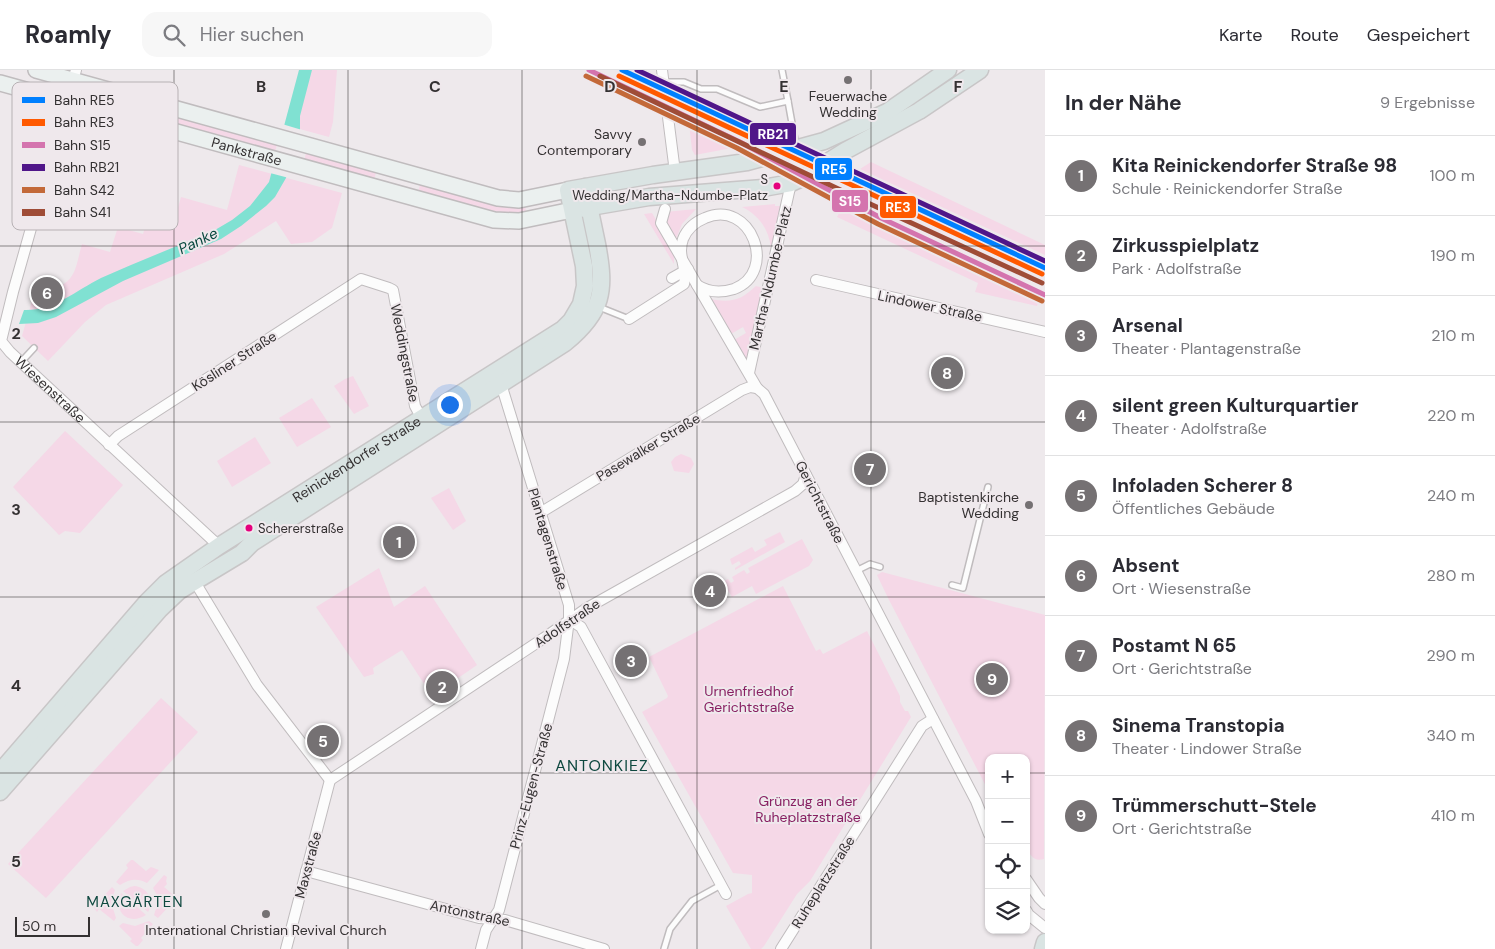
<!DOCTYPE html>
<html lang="de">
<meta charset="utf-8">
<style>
:root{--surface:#fff;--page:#f7f7f7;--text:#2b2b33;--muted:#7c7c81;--line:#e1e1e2;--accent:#757173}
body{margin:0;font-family:"DM Sans",sans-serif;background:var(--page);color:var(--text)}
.controls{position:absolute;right:15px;bottom:15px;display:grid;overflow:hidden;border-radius:10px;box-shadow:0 1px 4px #0004}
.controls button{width:45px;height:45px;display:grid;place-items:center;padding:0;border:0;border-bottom:1px solid var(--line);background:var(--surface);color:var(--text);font:25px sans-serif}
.scale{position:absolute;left:15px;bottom:12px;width:75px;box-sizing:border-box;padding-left:5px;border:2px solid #343132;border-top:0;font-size:14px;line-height:18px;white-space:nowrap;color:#343132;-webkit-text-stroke:4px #efe8ec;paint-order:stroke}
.you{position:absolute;left:449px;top:334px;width:18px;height:18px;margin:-12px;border:4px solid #fff;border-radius:50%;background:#1a73e8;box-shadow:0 0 0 8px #1a73e833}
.badge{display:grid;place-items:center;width:32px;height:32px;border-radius:50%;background:var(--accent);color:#fff;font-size:16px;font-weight:700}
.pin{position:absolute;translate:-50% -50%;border:2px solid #fff;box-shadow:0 1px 5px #0006}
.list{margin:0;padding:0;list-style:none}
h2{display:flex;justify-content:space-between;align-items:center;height:65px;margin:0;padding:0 20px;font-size:21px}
h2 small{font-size:16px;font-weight:400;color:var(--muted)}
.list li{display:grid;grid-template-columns:32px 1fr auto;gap:15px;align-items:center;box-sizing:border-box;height:80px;padding:0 20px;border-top:1px solid var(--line)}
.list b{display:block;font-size:19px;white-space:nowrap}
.list p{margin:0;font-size:16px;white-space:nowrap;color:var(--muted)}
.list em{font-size:16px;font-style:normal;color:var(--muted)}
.icon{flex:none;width:28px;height:28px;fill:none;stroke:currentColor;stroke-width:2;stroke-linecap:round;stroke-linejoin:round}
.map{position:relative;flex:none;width:1045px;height:879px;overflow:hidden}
header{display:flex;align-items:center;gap:30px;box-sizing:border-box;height:70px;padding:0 25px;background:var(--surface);border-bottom:1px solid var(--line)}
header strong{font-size:24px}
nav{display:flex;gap:28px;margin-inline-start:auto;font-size:18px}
.search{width:350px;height:45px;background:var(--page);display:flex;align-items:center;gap:12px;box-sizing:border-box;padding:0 18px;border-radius:15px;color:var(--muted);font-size:19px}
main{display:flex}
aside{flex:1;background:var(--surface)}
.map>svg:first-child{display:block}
.green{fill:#f5d8e7}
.water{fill:#80e1d2}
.pier{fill:#eee9ec}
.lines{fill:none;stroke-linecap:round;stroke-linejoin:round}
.lane-casing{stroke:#c0bcbe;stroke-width:8}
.street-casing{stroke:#c0bcbe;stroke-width:12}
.secondary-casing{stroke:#c0bcbe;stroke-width:18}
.primary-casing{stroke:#c8c6c7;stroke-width:19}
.lane{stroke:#fcfcfc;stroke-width:5}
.street{stroke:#fcfcfc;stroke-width:10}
.secondary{stroke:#ebf0ef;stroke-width:15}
.primary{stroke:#dae4e3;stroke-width:16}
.rail-1-casing{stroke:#efe8ec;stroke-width:9}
.rail-2-casing{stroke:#efe8ec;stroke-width:9}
.rail-3-casing{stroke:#efe8ec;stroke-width:9}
.rail-4-casing{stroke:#efe8ec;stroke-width:9}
.rail-5-casing{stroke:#efe8ec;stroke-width:9}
.rail-6-casing{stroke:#efe8ec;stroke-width:9}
.rail-1{stroke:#0080ff;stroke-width:5}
.rail-2{stroke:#ff5900;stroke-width:5}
.rail-3{stroke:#d474ae;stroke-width:5}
.rail-4{stroke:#501689;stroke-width:5}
.rail-5{stroke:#c36939;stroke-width:5}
.rail-6{stroke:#9f4c37;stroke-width:5}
.grid{fill:none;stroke:#343132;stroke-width:1;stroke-opacity:0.55}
.poi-dot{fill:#757173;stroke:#efe8ec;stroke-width:2}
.bus-dot{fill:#e5007d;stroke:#efe8ec;stroke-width:2}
.labels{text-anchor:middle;stroke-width:4;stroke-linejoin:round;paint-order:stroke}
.bus-label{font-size:13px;fill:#343132;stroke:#efe8ec;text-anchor:end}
.poi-label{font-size:14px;fill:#343132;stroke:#efe8ec}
.street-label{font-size:14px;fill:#343132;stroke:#efe8ec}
.park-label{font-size:14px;fill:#881f62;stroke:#efe8ec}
.water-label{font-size:15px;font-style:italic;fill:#09493f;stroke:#efe8ec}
.neighbourhood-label{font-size:15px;letter-spacing:1px;fill:#0e483f;stroke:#efe8ec}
.quarter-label{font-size:16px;letter-spacing:1px;fill:#0e483f;stroke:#efe8ec}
.key{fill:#efe8ec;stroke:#b7b1b4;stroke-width:1}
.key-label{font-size:14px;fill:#343132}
.grid-label{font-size:16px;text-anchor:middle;font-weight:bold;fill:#343132;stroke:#efe8ec;stroke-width:4;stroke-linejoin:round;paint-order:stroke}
.line-badge{stroke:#efe8ec;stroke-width:2}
.badge-label{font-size:14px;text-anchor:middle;font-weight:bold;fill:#fff}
</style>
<header>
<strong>Roamly</strong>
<div class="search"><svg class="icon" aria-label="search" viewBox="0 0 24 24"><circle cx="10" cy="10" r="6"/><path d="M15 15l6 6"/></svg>Hier suchen</div>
<nav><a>Karte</a><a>Route</a><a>Gespeichert</a></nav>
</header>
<main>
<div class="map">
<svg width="1045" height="879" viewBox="0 0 1045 879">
<rect width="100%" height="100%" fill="#eee9ec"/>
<g class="green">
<path d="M299 0H337L333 52 329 67 285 55Z"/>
<path d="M112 29 279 75 277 83 109 37 108 31Z"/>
<path d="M689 53V54L737 77 695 85 692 80Z"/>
<path d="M306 83 376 102 374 110 304 91Z"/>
<path d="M871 92 1045 175V185L860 99Z"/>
<path d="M239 95 342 123 332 158 312 172 291 174 276 151 224 184 106 235 85 252 48 291 22 266 35 220 47 223C77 210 74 203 82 174L110 182 118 157 143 164 150 141 175 148 181 127 227 140Z"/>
<path d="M420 115 505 137 525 135 526 142 504 144 418 122Z"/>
<path d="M775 134V136H782L773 178H771C769 160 759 145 742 137Z"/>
<path d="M844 134 1039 229 1037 236 975 222 978 213 837 147Z"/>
<path d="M696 139 682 154 675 171 663 152 668 149 665 142Z"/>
<path d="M652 143 674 180V194L644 144Z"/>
<path d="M756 216 764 218 748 288 746 290 734 270 746 263 743 257 731 264 710 229C732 233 741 230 756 216Z"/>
<path d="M353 306 369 336 354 344 334 316 345 309Z"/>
<path d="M312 328 331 357 297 377 279 348Z"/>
<path d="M65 361 123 415 80 463 65 461 59 465 13 417Z"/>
<path d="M255 367 271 393 232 417 217 391Z"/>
<path d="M681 384 691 388 694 394 689 403 674 401 671 392 675 387Z"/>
<path d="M449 418 466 451 453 460 431 428Z"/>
<path d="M780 462 785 472 735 500V498L741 494 739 491 732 495 730 489 752 477 755 482 767 475 764 470Z"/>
<path d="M802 469 813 490 809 496 756 524 752 516 732 527 723 512 728 509 731 513 734 511 732 507 744 500 747 504 750 502 748 498Z"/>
<path d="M379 498 394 537 425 516 477 595 432 626 402 580 373 598 374 604 364 607 316 537Z"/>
<path d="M882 502 1045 545 1044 789C1034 792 1031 786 1026 778V688H989V722L888 528 877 505Z"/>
<path d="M783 516 816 581 820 579 823 584 867 561 900 626V632L905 641H908L911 647 810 811 797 824 764 876 761 879H751L726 836 748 824 752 823V805L733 803 642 642 667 628 668 626 649 587Z"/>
<path d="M161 628 198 662 46 828 8 794Z"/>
<path d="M131 790H133L146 801 151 797 159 800 147 813C137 808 130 809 120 815L116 812 128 798 126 795Z"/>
<path d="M164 805 167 807 166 811 167 814 164 817 178 829V831L173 837 170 835 158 848 154 845 158 832 157 825 153 818Z"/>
<path d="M134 816C148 817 155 831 148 842L123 821 130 817Z"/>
<path d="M112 817 115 820 111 832 116 848 114 851 99 839 97 842 91 834 96 829 99 831Z"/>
<path d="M121 823 146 845C128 856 113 842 121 823Z"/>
<path d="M149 851 153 854 141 868 143 870 138 876H136L130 871 132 869 119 856 123 853 135 856Z"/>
</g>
<path class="water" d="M299 0H312L300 46V59L286 108 275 127 266 136 241 156 221 169 123 211 56 247 38 253 19 254 24 240C54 241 75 221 101 208 139 191 178 176 215 160L232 150 250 136 269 112Z"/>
<path class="pier" d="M282 54 302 60 289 108 270 103Z"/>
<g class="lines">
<g class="lane-casing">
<g id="lane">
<path d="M782 0 788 31"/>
<path d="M664 12H684L701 19H717L760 37 788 31 795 70"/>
<path d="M599 237 629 249"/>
<path d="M21 292 34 278"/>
<path d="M856 501 870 494 880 497"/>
<path d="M952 515 963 518 988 417"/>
<path d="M664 879 670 859 692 831 721 815"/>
</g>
</g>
<g class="street-casing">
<g id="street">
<path d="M662 0 675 102"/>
<path d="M73 10 76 0"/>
<path id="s1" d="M67 31 13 222 1 271 10 282 219 476"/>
<path d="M665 139 661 153 757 318 764 324 976 731 989 764"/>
<path d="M672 208 688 199"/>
<path d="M816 210 1045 262"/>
<path d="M629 249 684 214C685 209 686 203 684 199 682 188 679 180 683 169 687 159 695 152 705 148 751 128 779 202 734 219 721 223 709 223 697 215"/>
<path d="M749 303 791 113"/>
<path d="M109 375 118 366 361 209 389 218 393 220 415 336 422 349"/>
<path d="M540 443 742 320 750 317 757 318"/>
<path d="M195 512 257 615 330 710"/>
<path d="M569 549 581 557 726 824"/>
<path d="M330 710 544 568 587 538 795 421 803 414 806 405"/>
<path d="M306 801 479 848 505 850 604 879"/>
<path d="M1026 809 1039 828 1045 834"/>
<path d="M1026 840 1029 845 1045 858"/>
<path d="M286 879 330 710"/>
<path d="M481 879 486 860 499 840 564 589 569 549V535L501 314"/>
<path d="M781 879 922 656 933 649"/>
</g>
</g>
<g class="secondary-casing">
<g id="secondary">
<path d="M36 0 498 128 519 130 568 120"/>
<path id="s2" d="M0 13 494 150 519 151 572 140"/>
</g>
</g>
<g class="primary-casing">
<g id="primary">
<path d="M579 139 649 127 763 118 791 113 802 108 845 81 919 41 980 0"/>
<path id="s3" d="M0 702 146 533 166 513 219 476 563 259 571 251 581 234 585 216 584 196 568 120 653 105 747 92 824 71 887 42 948 0"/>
<path d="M0 722 160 539 179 521 242 483 252 473 565 273C603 242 606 221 597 174 593 155 589 136 585 117"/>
<path d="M1043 879 1045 872"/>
</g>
</g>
<use href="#lane" class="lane"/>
<use href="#street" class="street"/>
<use href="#secondary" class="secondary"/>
<use href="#primary" class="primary"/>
<g class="rail-1-casing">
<path id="rail-1" d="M622 0 1045 198"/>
</g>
<g class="rail-2-casing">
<path id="rail-2" d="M619 6 1042 204"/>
</g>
<g class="rail-3-casing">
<path id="rail-3" d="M589 0 740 72 881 148 1045 225"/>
</g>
<g class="rail-4-casing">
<path id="rail-4" d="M637 0 1045 191"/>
</g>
<g class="rail-5-casing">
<path id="rail-5" d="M586 6 737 78 878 154 1042 231"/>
</g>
<g class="rail-6-casing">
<path id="rail-6" d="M600 6 868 133 1042 213"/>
</g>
<use href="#rail-1" class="rail-1"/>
<use href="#rail-2" class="rail-2"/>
<use href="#rail-3" class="rail-3"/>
<use href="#rail-4" class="rail-4"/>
<use href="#rail-5" class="rail-5"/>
<use href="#rail-6" class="rail-6"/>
</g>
<path class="grid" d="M174 0V879M348 0V879M522 0V879M697 0V879M871 0V879M0 176H1045M0 352H1045M0 527H1045M0 703H989M1026 703H1045"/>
<g class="poi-dot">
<circle cx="848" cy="10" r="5"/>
<circle cx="642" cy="72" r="5"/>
<circle cx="1029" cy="435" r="5"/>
<circle cx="266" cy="844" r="5"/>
</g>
<g class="bus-dot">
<circle cx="777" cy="116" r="4.5"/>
<circle cx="249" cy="458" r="4.5"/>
</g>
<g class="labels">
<g class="bus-label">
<text x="768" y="114">S<tspan x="768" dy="16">Wedding/Martha-Ndumbe-Platz</tspan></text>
<text x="258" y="463" text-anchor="start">Schererstraße</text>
</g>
<g class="poi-label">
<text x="848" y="31">Feuerwache<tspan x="848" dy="16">Wedding</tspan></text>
<text x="632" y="69" text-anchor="end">Savvy<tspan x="632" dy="16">Contemporary</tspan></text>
<text x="1019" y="432" text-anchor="end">Baptistenkirche<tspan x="1019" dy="16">Wedding</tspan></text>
<text x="266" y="865">International Christian Revival Church</text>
</g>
<g class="street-label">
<text dy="5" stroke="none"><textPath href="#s2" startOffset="256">Pankstraße</textPath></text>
<text transform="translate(770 208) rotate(-77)" y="5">Martha-Ndumbe-Platz</text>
<text transform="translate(930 236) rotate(12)" y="5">Lindower Straße</text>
<text transform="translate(405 283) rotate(79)" y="5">Weddingstraße</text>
<text transform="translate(234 291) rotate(-33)" y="5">Kösliner Straße</text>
<text dy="5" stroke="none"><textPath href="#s1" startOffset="318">Wiesenstraße</textPath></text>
<text transform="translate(648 377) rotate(-31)" y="5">Pasewalker Straße</text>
<text dy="5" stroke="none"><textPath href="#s3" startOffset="479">Reinickendorfer Straße</textPath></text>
<text transform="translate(820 432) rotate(63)" y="5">Gerichtstraße</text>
<text transform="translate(548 469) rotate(73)" y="5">Plantagenstraße</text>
<text transform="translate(567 553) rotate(-34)" y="5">Adolfstraße</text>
<text transform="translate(531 716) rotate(-75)" y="5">Prinz-Eugen-Straße</text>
<text transform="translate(308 795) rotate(-75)" y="5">Maxstraße</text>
<text transform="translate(823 812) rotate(-58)" y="5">Ruheplatzstraße</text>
<text transform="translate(470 843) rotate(12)" y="5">Antonstraße</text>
</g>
<g class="park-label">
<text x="749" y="626">Urnenfriedhof<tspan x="749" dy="16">Gerichtstraße</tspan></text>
<text x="808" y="736">Grünzug an der<tspan x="808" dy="16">Ruheplatzstraße</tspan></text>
</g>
<g class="water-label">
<text transform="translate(198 171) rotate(-26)" y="5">Panke</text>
</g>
<g class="neighbourhood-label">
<text x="135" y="837">MAXGÄRTEN</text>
</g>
<g class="quarter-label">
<text x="602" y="701">ANTONKIEZ</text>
</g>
</g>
<rect x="12" y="12" width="166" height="148" rx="8" class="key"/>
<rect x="22" y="27" width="23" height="6" fill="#0080ff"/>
<rect x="22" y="49" width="23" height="7" fill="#ff5900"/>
<rect x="22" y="72" width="23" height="6" fill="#d474ae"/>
<rect x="22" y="94" width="23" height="7" fill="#501689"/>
<rect x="22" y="117" width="23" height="6" fill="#c36939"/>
<rect x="22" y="139" width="23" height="7" fill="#9f4c37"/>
<g class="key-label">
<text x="54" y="35">Bahn RE5</text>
<text x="54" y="57">Bahn RE3</text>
<text x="54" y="80">Bahn S15</text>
<text x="54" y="102">Bahn RB21</text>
<text x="54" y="125">Bahn S42</text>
<text x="54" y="147">Bahn S41</text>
</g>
<g class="grid-label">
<text x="261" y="22">B</text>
<text x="435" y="22">C</text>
<text x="610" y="22">D</text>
<text x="784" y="22">E</text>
<text x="958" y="22">F</text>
<text x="16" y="269">2</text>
<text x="16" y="445">3</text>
<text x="16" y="621">4</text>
<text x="16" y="797">5</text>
</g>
<g class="line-badge">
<rect x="749" y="52" width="48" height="24" rx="5" fill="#501689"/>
<rect x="814" y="87" width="39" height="24" rx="5" fill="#0080ff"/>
<rect x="831" y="119" width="38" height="24" rx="5" fill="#d474ae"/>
<rect x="879" y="125" width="38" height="24" rx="5" fill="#ff5900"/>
</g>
<g class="badge-label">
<text x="773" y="69">RB21</text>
<text x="834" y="104">RE5</text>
<text x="850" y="136">S15</text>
<text x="898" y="142">RE3</text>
</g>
</svg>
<div class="controls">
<button>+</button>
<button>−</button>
<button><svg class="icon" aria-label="locate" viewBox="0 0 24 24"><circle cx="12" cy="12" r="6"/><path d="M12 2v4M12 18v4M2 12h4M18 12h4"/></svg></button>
<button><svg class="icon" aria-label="layers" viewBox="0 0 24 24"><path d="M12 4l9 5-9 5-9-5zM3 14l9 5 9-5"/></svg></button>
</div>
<div class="scale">50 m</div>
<div class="you"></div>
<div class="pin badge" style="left:399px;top:472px">1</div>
<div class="pin badge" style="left:442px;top:617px">2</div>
<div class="pin badge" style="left:631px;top:591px">3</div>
<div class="pin badge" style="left:710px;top:521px">4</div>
<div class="pin badge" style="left:323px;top:671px">5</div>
<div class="pin badge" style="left:47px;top:223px">6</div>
<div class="pin badge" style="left:870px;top:399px">7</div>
<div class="pin badge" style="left:947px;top:303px">8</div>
<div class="pin badge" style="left:992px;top:609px">9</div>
</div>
<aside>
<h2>In der Nähe<small>9 Ergebnisse</small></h2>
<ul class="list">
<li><span class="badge">1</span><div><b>Kita Reinickendorfer Straße 98</b><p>Schule · Reinickendorfer Straße</p></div><em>100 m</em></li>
<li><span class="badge">2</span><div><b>Zirkusspielplatz</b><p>Park · Adolfstraße</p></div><em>190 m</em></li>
<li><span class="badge">3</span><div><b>Arsenal</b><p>Theater · Plantagenstraße</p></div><em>210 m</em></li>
<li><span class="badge">4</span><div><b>silent green Kulturquartier</b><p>Theater · Adolfstraße</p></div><em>220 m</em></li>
<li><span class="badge">5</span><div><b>Infoladen Scherer 8</b><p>Öffentliches Gebäude</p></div><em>240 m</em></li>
<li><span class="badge">6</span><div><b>Absent</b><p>Ort · Wiesenstraße</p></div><em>280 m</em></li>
<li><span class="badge">7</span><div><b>Postamt N 65</b><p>Ort · Gerichtstraße</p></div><em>290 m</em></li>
<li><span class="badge">8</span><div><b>Sinema Transtopia</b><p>Theater · Lindower Straße</p></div><em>340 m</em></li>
<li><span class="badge">9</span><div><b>Trümmerschutt-Stele</b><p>Ort · Gerichtstraße</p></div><em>410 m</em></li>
</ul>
</aside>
</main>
